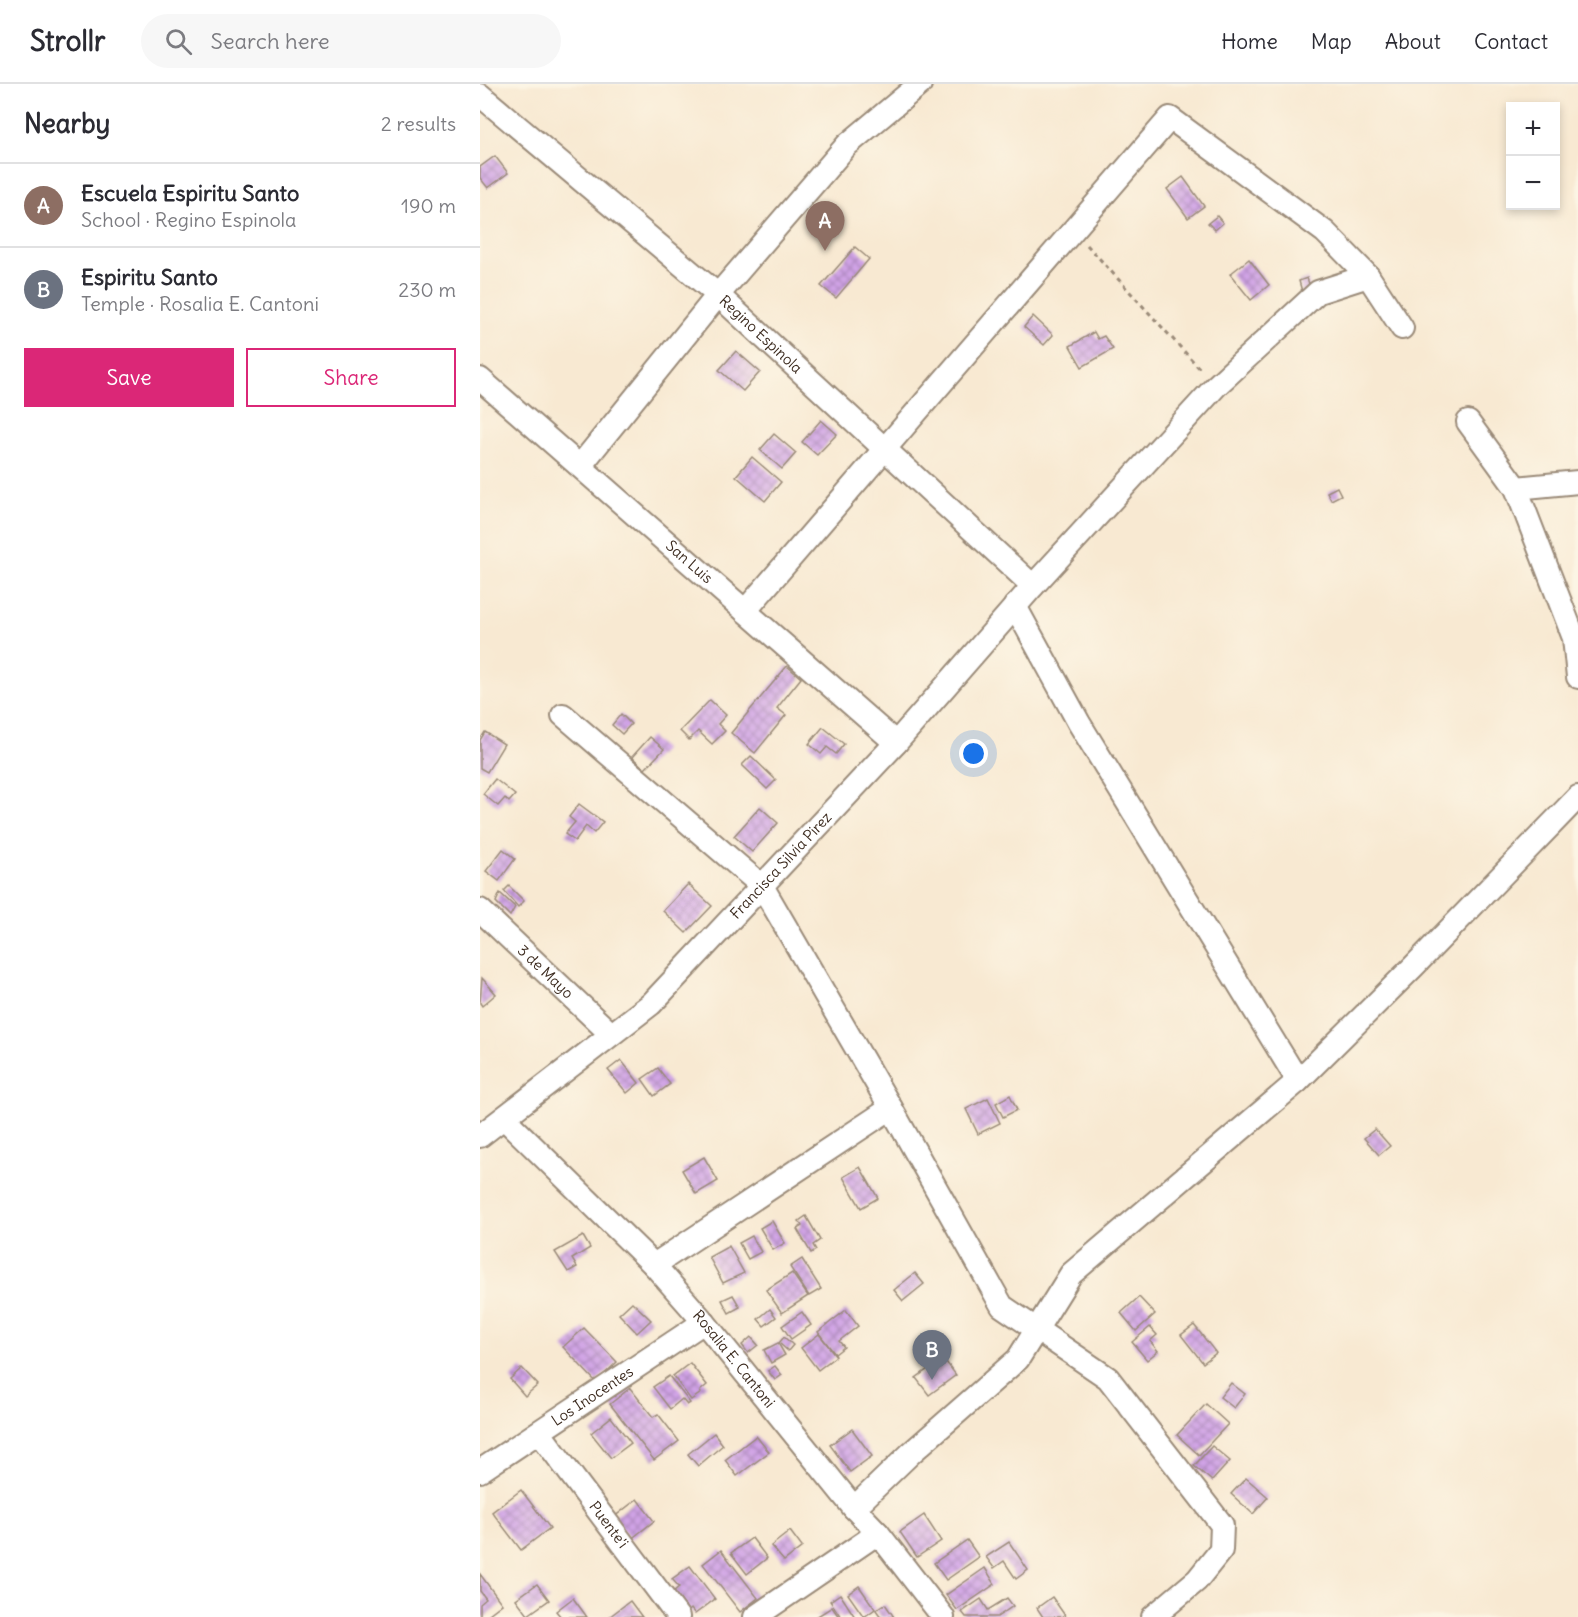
<!DOCTYPE html>
<meta charset="utf-8">
<style>
:root{--surface:#fff;--page:#f7f7f7;--text:#2b2b33;--muted:#7c7c81;--line:#e1e1e2;--accent:#db2777}
body{margin:0;font-family:Delius,sans-serif;background:var(--page);color:var(--text)}
.controls{position:absolute;right:18px;top:18px;display:grid;overflow:hidden;border-radius:0px;box-shadow:0 3px 9px #0003}
.controls button{width:54px;height:54px;display:grid;place-items:center;padding:0;border:0;border-bottom:2px solid var(--line);background:var(--surface);color:var(--text);font:30px sans-serif}
.you{position:absolute;left:494px;top:670px;width:21px;height:21px;margin:-15px;border:4px solid #fff;border-radius:50%;background:#1a73e8;box-shadow:0 0 0 9px #1a73e833}
.badge{display:grid;place-items:center;width:39px;height:39px;border-radius:50%;background:var(--accent);color:#fff;font-size:20px;font-weight:700}
.pin{position:absolute;translate:-50% -50px;filter:drop-shadow(0 2px 3px #0008)}
.pin::after{content:'';position:absolute;top:32px;width:21px;height:18px;background:inherit;clip-path:polygon(0 0,100% 0,50% 100%)}
.list{margin:0;padding:0;list-style:none}
h2{display:flex;justify-content:space-between;align-items:center;height:78px;margin:0;padding:0 24px;font-size:26px}
h2 small{font-size:20px;font-weight:400;color:var(--muted)}
.list li{display:grid;grid-template-columns:39px 1fr auto;gap:18px;align-items:center;box-sizing:border-box;height:84px;padding:0 24px;border-top:2px solid var(--line)}
.list b{display:block;font-size:22px;white-space:nowrap}
.list p{margin:0;font-size:20px;white-space:nowrap;color:var(--muted)}
.list em{font-size:20px;font-style:normal;color:var(--muted)}
.actions{display:flex;gap:12px;padding:18px 24px}
.actions a{flex:1;padding:14px 0;border:2px solid var(--accent);border-radius:0px;text-align:center;font-size:21px;color:var(--accent)}
.actions .main{background:var(--accent);color:#fff}
.icon{flex:none;width:33px;height:33px;fill:none;stroke:currentColor;stroke-width:2;stroke-linecap:round;stroke-linejoin:round}
.map{position:relative;flex:none;width:1098px;height:1533px;overflow:hidden}
header{display:flex;align-items:center;gap:36px;box-sizing:border-box;height:84px;padding:0 30px;background:var(--surface);border-bottom:2px solid var(--line)}
header strong{font-size:28px}
nav{display:flex;gap:33px;margin-inline-start:auto;font-size:21px}
.search{width:420px;height:54px;background:var(--page);display:flex;align-items:center;gap:15px;box-sizing:border-box;padding:0 21px;border-radius:33px;color:var(--muted);font-size:22px}
main{display:flex}
aside{flex:1;background:var(--surface)}
.map>svg:first-child{display:block}
.building{fill:url(#building-cross-hatch)}
.lines{fill:none;stroke-linecap:round;stroke-linejoin:round}
.minor-casing{stroke:#9a8a78;stroke-width:26}
.path{stroke:#9a8a78;stroke-width:3;stroke-dasharray:4.5 4.5;stroke-linecap:butt}
.minor{stroke:#fff;stroke-width:22}
.labels{text-anchor:middle;stroke-width:5;stroke-linejoin:round;paint-order:stroke}
.street-label{font-size:15px;fill:#3b2a1e;stroke:#fcf5e5}
</style>
<header>
<strong>Strollr</strong>
<div class="search"><svg class="icon" aria-label="search" viewBox="0 0 24 24"><circle cx="10" cy="10" r="6"/><path d="M15 15l6 6"/></svg>Search here</div>
<nav><a>Home</a><a>Map</a><a>About</a><a>Contact</a></nav>
</header>
<main>
<aside>
<h2>Nearby<small>2 results</small></h2>
<ul class="list">
<li><span class="badge" style="background:#8d6e63">A</span><div><b>Escuela Espiritu Santo</b><p>School · Regino Espinola</p></div><em>190 m</em></li>
<li><span class="badge" style="background:#6b7280">B</span><div><b>Espiritu Santo</b><p>Temple · Rosalia E. Cantoni</p></div><em>230 m</em></li>
</ul>
<div class="actions"><a class="main">Save</a><a>Share</a></div>
</aside>
<div class="map">
<svg width="1098" height="1533" viewBox="0 0 1098 1533">
<defs>
<pattern id="building-cross-hatch" width="8" height="8" patternUnits="userSpaceOnUse" patternTransform="scale(1.5)"><rect width="8" height="8" fill="#d0a3e6"/><path d="M0 0l8 8M0 8l8-8" fill="none" stroke="#aa85ba"/></pattern>
</defs>
<rect width="100%" height="100%" fill="#fcf5e5"/>
<filter id="ink" filterUnits="userSpaceOnUse"><feTurbulence type="fractalNoise" baseFrequency=".0167" numOctaves="2"/><feDisplacementMap in="SourceGraphic" scale="12" xChannelSelector="R" yChannelSelector="G"/><feConvolveMatrix kernelMatrix="1 2 1 2 8 2 1 2 1" color-interpolation-filters="sRGB"/></filter>
<filter id="wash" filterUnits="userSpaceOnUse"><feTurbulence type="fractalNoise" baseFrequency=".008" numOctaves="4" result="noise"/><feDisplacementMap in="SourceGraphic" scale="24" xChannelSelector="R" yChannelSelector="G"/><feGaussianBlur stdDeviation="1.35" result="paint"/><feColorMatrix in="noise" values="0 0 0 0 0 0 0 0 0 0 0 0 0 0 0 0 0 1.4 0 .05"/><feComposite in="paint" operator="in"/></filter>
<g filter="url(#wash)">
<rect width="100%" height="100%" fill="#f8e9d2"/>
<g id="blocks">
<g class="building">
<path d="M15 72 28 89 8 104 0 94V83Z"/>
<path d="M703 93 724 122 708 134 687 105Z"/>
<path d="M737 132 743 139 735 146 728 139Z"/>
<path d="M375 163 389 175 356 214 341 202Z"/>
<path d="M769 175 789 201 771 216 750 190Z"/>
<path d="M827 194 832 208 823 211 819 197Z"/>
<path d="M553 232 573 251 564 261 544 243Z"/>
<path d="M614 248 618 255 624 252 633 265 602 283 590 262Z"/>
<path d="M256 267 280 288 263 307 239 286Z"/>
<path d="M341 336 357 350 337 371 322 358Z"/>
<path d="M294 350 316 369 302 385 280 366Z"/>
<path d="M272 373 301 398 285 417 256 392Z"/>
<path d="M857 403 861 411 851 416 847 408Z"/>
<path d="M307 582 321 594 297 624 306 631 275 669 251 649Z"/>
<path d="M230 616 246 631 238 640 245 647 232 660 218 647 209 656 200 647Z"/>
<path d="M141 630 151 640 142 650 132 641Z"/>
<path d="M343 643 364 660 356 670 347 663 341 670 329 660Z"/>
<path d="M5 648 24 660 7 688 0 684V656Z"/>
<path d="M170 653 184 665 165 685 152 673Z"/>
<path d="M271 672 296 696 287 705 262 681Z"/>
<path d="M15 695 35 711 29 718 25 714 18 722 3 710Z"/>
<path d="M99 720 123 738 114 749 106 742 95 757 85 750 95 738 89 733Z"/>
<path d="M280 723 298 739 272 768 254 752Z"/>
<path d="M23 765 35 775 19 797 6 787Z"/>
<path d="M208 800 232 822 206 849 183 827Z"/>
<path d="M29 802 44 817 38 823 24 807Z"/>
<path d="M20 809 35 823 30 832 16 818Z"/>
<path d="M2 894 16 910 2 922 0 919Z"/>
<path d="M141 976 159 999 147 1009 128 986Z"/>
<path d="M178 984 190 1000 174 1012 162 995Z"/>
<path d="M530 1011 537 1026 523 1033 516 1019Z"/>
<path d="M508 1014 520 1039 498 1050 486 1025Z"/>
<path d="M895 1045 910 1062 899 1071 884 1054Z"/>
<path d="M224 1073 238 1097 216 1110 202 1086Z"/>
<path d="M380 1083 398 1114 381 1124 363 1093Z"/>
<path d="M326 1132 340 1156 333 1161 336 1166 331 1169 317 1145 322 1142 319 1137Z"/>
<path d="M292 1137 305 1159 293 1166 280 1144Z"/>
<path d="M103 1152 110 1164 92 1175 97 1183 88 1188 75 1168Z"/>
<path d="M272 1152 281 1168 268 1175 259 1159Z"/>
<path d="M249 1162 264 1189 243 1199 229 1173Z"/>
<path d="M322 1175 341 1205 329 1212 310 1183Z"/>
<path d="M312 1189 328 1212 302 1229 286 1206Z"/>
<path d="M435 1189 444 1200 423 1217 414 1206Z"/>
<path d="M253 1211 260 1223 249 1229 242 1216Z"/>
<path d="M659 1213 675 1230 656 1247 641 1229Z"/>
<path d="M152 1218 171 1236 157 1249 139 1230Z"/>
<path d="M290 1225 296 1233 284 1242 278 1235Z"/>
<path d="M366 1226 378 1242 359 1257 364 1263 355 1270 338 1248Z"/>
<path d="M322 1228 331 1241 311 1255 302 1242Z"/>
<path d="M714 1241 736 1269 723 1279 701 1251Z"/>
<path d="M670 1243 677 1251 670 1257 678 1267 667 1276 652 1258Z"/>
<path d="M104 1244 137 1278 116 1298 83 1263Z"/>
<path d="M339 1250 356 1272 338 1286 321 1264Z"/>
<path d="M271 1253 278 1261 268 1269 262 1261Z"/>
<path d="M304 1253 313 1261 308 1267 299 1259Z"/>
<path d="M298 1259 305 1271 291 1279 284 1266Z"/>
<path d="M463 1274 476 1291 449 1311 436 1294Z"/>
<path d="M210 1279 227 1301 220 1307 221 1309 211 1316 193 1292Z"/>
<path d="M295 1282 302 1291 295 1296 288 1287Z"/>
<path d="M42 1284 58 1301 45 1312 30 1295Z"/>
<path d="M189 1292 210 1319 207 1321 202 1315 190 1325 173 1303Z"/>
<path d="M751 1299 765 1310 754 1324 740 1313Z"/>
<path d="M150 1304 173 1333 178 1330 199 1357 174 1376 130 1320Z"/>
<path d="M726 1320 748 1340 719 1371 697 1351Z"/>
<path d="M131 1333 151 1359 131 1374 111 1349Z"/>
<path d="M372 1345 392 1372 370 1388 350 1361Z"/>
<path d="M234 1349 243 1361 218 1382 208 1370Z"/>
<path d="M276 1352 289 1368 257 1392 245 1376Z"/>
<path d="M732 1362 750 1377 732 1397 714 1382Z"/>
<path d="M766 1394 788 1413 773 1430 751 1410Z"/>
<path d="M41 1406 70 1444 41 1466 12 1428Z"/>
<path d="M157 1415 174 1437 150 1456 133 1434Z"/>
<path d="M444 1431 461 1457 437 1473 420 1448Z"/>
<path d="M310 1447 322 1463 304 1477 291 1462Z"/>
<path d="M272 1454 287 1474 267 1490 251 1469Z"/>
<path d="M487 1456 499 1473 466 1496 454 1479Z"/>
<path d="M529 1458 548 1486 536 1495 524 1477 514 1484 506 1473Z"/>
<path d="M241 1466 278 1514 260 1528 223 1480Z"/>
<path d="M210 1482 235 1515 215 1530 211 1525 203 1532 193 1508 199 1503 192 1495Z"/>
<path d="M505 1484 515 1500 477 1526 466 1511Z"/>
<path d="M0 1490 22 1520 5 1533H0V1520L6 1515 0 1507Z"/>
<path d="M57 1500 69 1516 48 1531 36 1515Z"/>
<path d="M379 1502 395 1525 384 1533 368 1510Z"/>
<path d="M360 1510 375 1533H361L350 1517Z"/>
<path d="M572 1513 586 1533H563L557 1524Z"/>
<path d="M93 1514 107 1533H81L76 1527Z"/>
<path d="M527 1514 533 1522 517 1533H486L482 1528 501 1515 508 1526Z"/>
<path d="M150 1517 162 1533H129Z"/>
<path d="M405 1520 414 1533H401L396 1526Z"/>
<path d="M352 1523 359 1533H336Z"/>
</g>
</g>
</g>
<g filter="url(#ink)">
<use href="#blocks" fill-opacity="0" stroke="#9a8a78" stroke-width="1.5"/>
<g class="lines">
<g class="minor-casing">
<g id="minor">
<path id="s1" d="M0 11 238 211 553 502"/>
<path id="s2" d="M0 295 416 659"/>
<path d="M988 338 1036 404 1094 554 1098 593"/>
<path d="M100 382 238 211 367 61 440 0"/>
<path d="M1036 404 1098 398"/>
<path d="M535 522 599 639 818 997"/>
<path d="M265 527 690 34 845 148 888 192 922 244"/>
<path d="M83 631 282 802 411 1024 522 1222 628 1294 742 1441 741 1466 717 1496 673 1533"/>
<path id="s3" d="M0 826 131 950"/>
<path id="s4" d="M25 1035 174 1181 224 1238 374 1424 398 1449 463 1533"/>
<path id="s5" d="M0 1052 171 920 416 659 553 502 736 302 838 208 888 192"/>
<path d="M174 1181 411 1024"/>
<path id="s6" d="M59 1348 198 1533"/>
<path id="s7" d="M0 1387 224 1238"/>
<path d="M374 1424 431 1369 538 1275 591 1190 818 997 933 883 1098 713"/>
<path d="M275 1533 398 1449"/>
</g>
</g>
<path class="path" d="M607 161 722 287"/>
<use href="#minor" class="minor"/>
</g>
</g>
<g class="labels">
<g class="street-label">
<text dy="5" stroke="none"><textPath href="#s1" startOffset="369">Regino Espinola</textPath></text>
<text dy="5" stroke="none"><textPath href="#s2" startOffset="278">San Luis</textPath></text>
<text dy="5" stroke="none"><textPath href="#s5" startOffset="406">Francisca Silvia Pirez</textPath></text>
<text dy="5" stroke="none"><textPath href="#s3" startOffset="90">3 de Mayo</textPath></text>
<text dy="5" stroke="none"><textPath href="#s4" startOffset="332">Rosalia E. Cantoni</textPath></text>
<text dy="5" stroke="none"><textPath href="#s7" startOffset="135">Los Inocentes</textPath></text>
<text dy="5" stroke="none"><textPath href="#s6" startOffset="116">Puente'i</textPath></text>
</g>
</g>
</svg>
<div class="controls">
<button>+</button>
<button>−</button>
</div>
<div class="you"></div>
<div class="pin badge" style="left:345px;top:167px;background:#8d6e63">A</div>
<div class="pin badge" style="left:452px;top:1296px;background:#6b7280">B</div>
</div>
</main>
